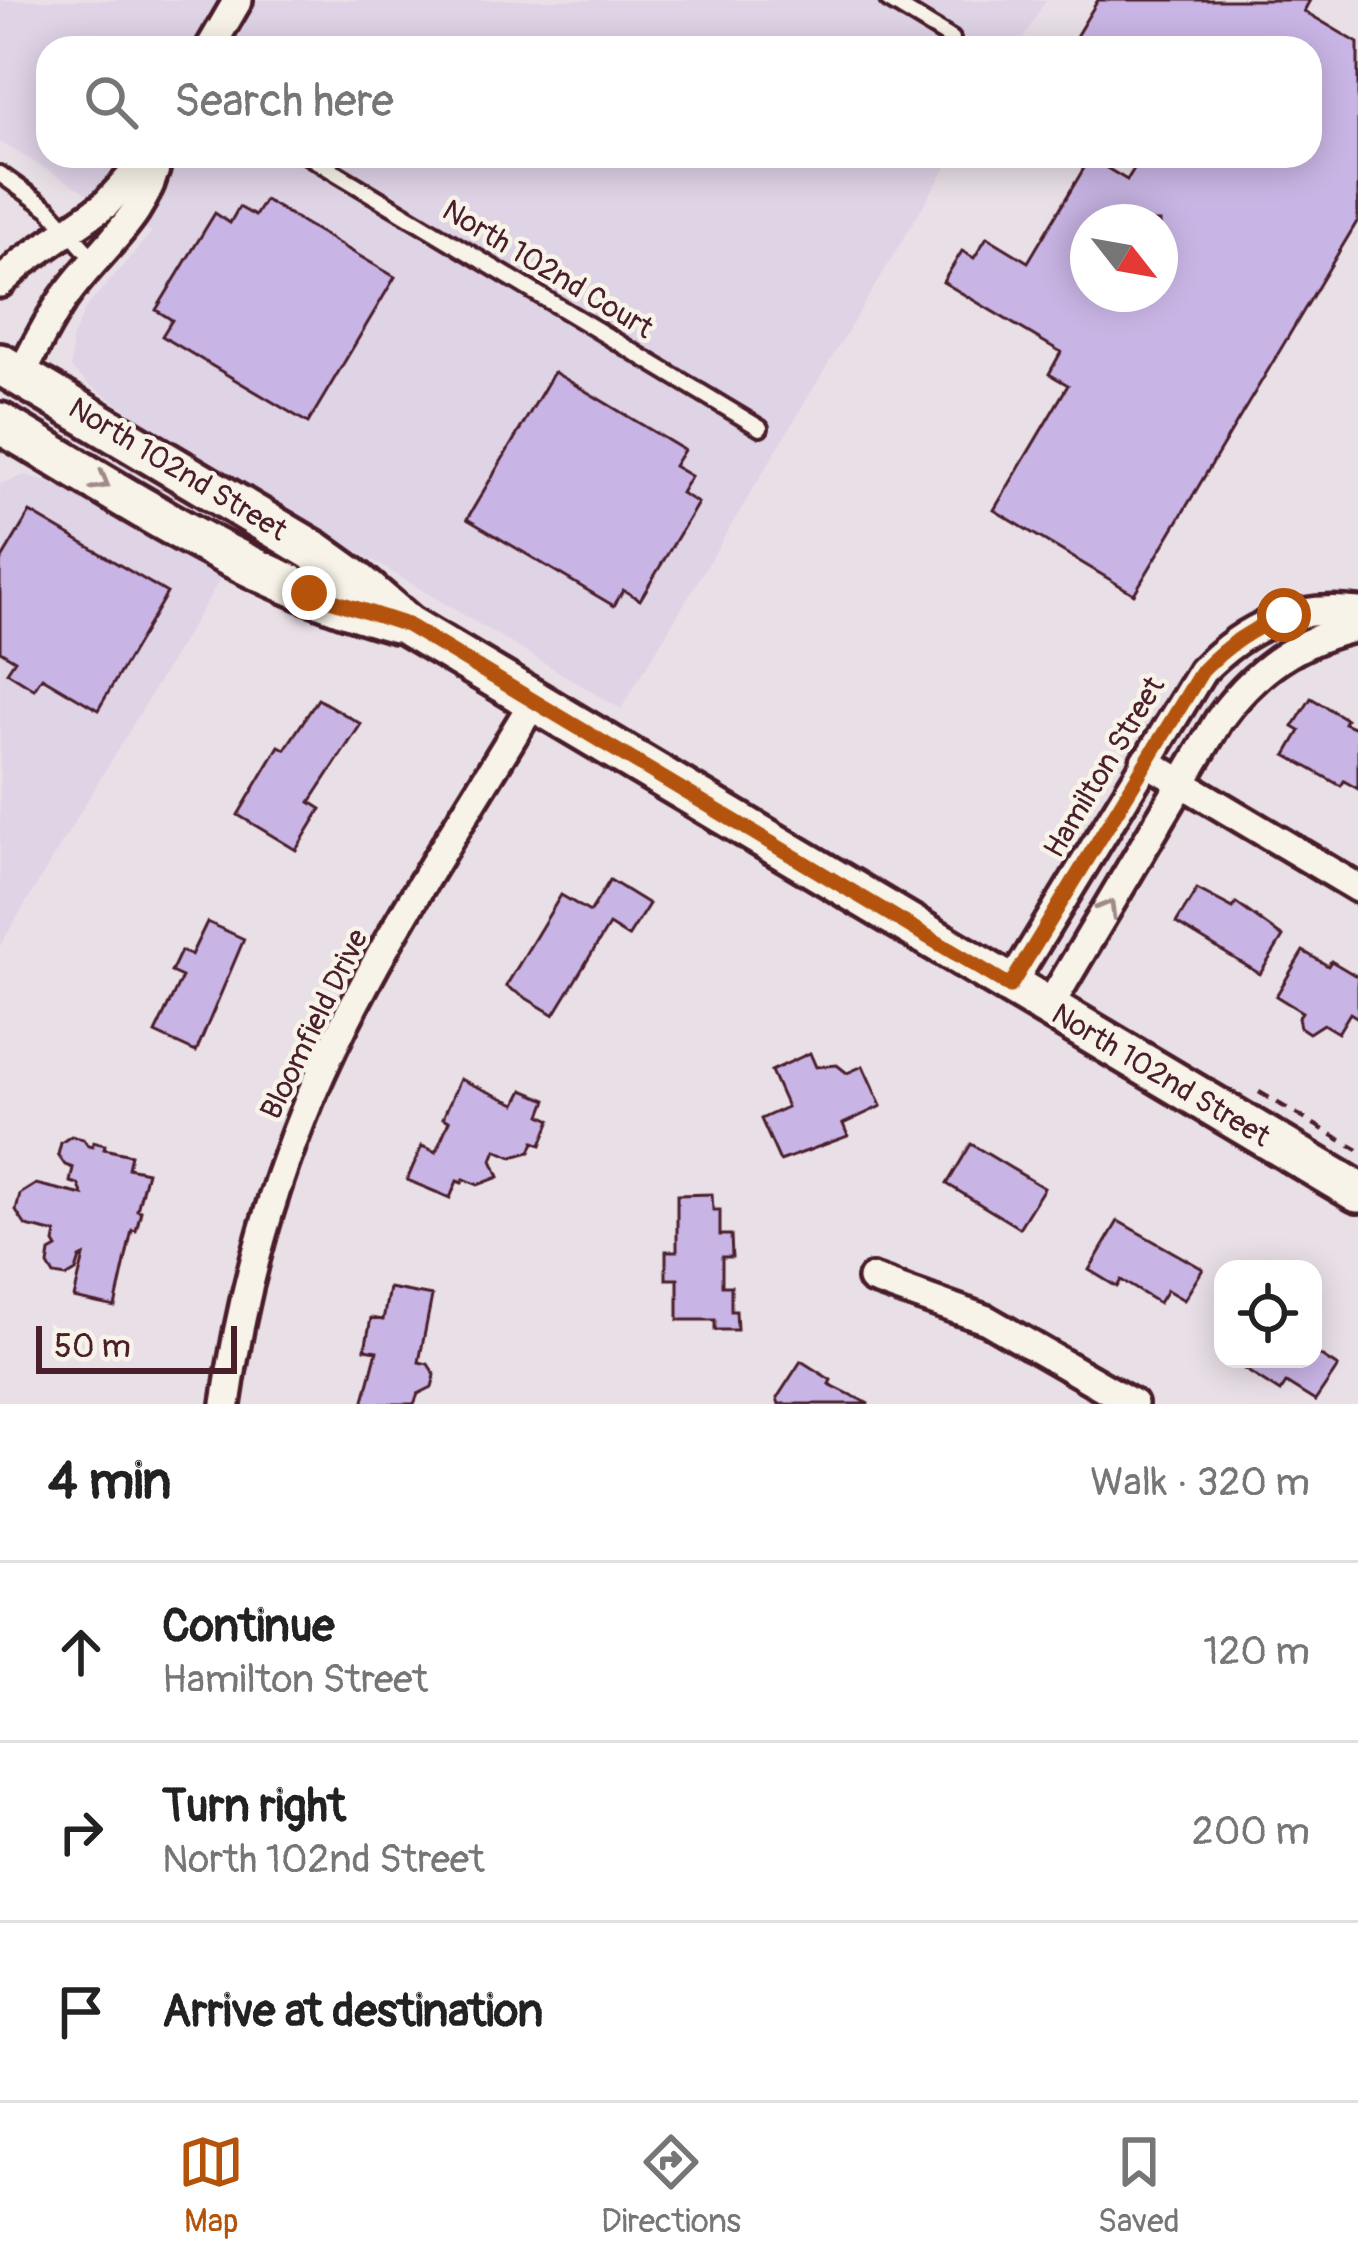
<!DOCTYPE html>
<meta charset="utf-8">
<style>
:root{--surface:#fff;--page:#f6f6f6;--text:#222;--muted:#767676;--line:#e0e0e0;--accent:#b45309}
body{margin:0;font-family:Pangolin,sans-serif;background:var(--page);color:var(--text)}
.controls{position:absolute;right:36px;bottom:36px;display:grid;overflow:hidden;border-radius:24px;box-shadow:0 6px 30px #0003}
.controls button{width:108px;height:108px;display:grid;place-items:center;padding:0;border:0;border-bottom:3px solid var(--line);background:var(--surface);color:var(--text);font:60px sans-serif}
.compass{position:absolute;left:1070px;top:204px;width:108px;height:108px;border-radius:50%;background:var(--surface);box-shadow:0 6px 30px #0003;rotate:121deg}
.scale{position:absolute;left:36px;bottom:30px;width:201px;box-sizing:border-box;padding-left:12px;border:6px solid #4a1f2b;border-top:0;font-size:33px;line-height:42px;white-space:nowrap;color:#4a1f2b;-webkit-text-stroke:9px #f7f3e8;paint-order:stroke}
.stop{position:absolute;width:36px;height:36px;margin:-27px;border:9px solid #b45309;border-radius:50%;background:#fff}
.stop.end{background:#b45309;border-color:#fff;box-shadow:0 3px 12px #0008}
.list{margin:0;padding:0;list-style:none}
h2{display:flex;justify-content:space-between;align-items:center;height:156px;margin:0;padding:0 48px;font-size:51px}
h2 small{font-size:39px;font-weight:400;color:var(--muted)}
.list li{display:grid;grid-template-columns:78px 1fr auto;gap:36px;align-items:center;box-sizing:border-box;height:180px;padding:0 48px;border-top:3px solid var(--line)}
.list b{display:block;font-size:45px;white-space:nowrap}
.list p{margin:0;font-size:39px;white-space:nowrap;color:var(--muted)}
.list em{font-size:39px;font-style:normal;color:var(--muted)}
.icon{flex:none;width:66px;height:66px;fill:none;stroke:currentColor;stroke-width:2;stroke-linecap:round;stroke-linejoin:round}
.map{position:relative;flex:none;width:1358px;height:1404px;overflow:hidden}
.search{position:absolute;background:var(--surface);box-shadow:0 6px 30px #0003;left:36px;right:36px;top:36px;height:132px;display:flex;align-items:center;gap:30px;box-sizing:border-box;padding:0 42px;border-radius:36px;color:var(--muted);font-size:45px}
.sheet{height:696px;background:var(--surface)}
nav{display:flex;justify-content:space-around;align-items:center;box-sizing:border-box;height:168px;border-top:3px solid var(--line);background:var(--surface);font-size:33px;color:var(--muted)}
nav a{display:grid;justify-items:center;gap:6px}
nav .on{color:var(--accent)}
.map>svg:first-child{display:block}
.built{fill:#dfd3e6}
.building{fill:#c9b5e5;stroke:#4a1f2b;stroke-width:3;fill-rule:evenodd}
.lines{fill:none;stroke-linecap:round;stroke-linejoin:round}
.lane-casing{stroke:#4a1f2b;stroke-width:22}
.street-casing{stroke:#4a1f2b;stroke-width:36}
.secondary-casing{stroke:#4a1f2b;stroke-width:48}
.path{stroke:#4a1f2b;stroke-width:4.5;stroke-dasharray:12 9;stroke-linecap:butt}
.lane{stroke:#f7f3e8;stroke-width:14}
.street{stroke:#f7f3e8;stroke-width:27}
.secondary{stroke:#f7f3e8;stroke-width:39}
.oneway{stroke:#a0898a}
.route{stroke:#b45309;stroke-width:15}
.labels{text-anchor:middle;stroke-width:9;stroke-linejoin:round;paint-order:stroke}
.street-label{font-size:30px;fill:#4a1f2b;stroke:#f7f3e8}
</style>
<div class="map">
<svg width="1358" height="1404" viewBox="0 0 1358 1404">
<rect width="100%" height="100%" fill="#e9e0e7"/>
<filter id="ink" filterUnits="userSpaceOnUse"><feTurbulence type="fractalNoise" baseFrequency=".00833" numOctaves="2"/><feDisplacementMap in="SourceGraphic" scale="24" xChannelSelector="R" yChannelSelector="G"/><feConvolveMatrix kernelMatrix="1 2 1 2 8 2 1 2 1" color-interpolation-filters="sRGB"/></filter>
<g filter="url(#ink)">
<g class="built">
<path d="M0 0H1046L1018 48H48V156H953L621 709 176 443 88 384 71 368 72 340 85 309 152 232 0 142Z"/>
<path d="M25 475 47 481 94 505 222 576 0 946V484Z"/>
</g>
<g class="building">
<path d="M1098 0H1310L1304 11 1358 43V220L1134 594 994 510 1068 385 1049 374 1061 352 943 282 962 251 974 258 987 237 1028 262 1090 158 1127 180 1142 156H1310V48H1080L1072 43ZM1088 222H1160V294H1088Z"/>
<path d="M265 200 395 277 308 423 162 336 172 320 156 310 215 213 230 223 239 207 255 216Z"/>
<path d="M554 372 684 450 674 466 691 476 681 493 698 503 640 600 623 590 614 606 467 519Z"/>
<path d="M30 512 167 593 98 710 42 677 34 689 7 672 15 660 0 651V562Z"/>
<path d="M1311 698 1346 719 1344 723 1358 729V789L1344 781 1341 786 1286 755 1300 731 1293 727Z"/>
<path d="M318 699 361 724 310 802 321 809 296 850 238 815 279 746 285 749Z"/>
<path d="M610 880 649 904 628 937 609 925 554 1015 506 986 561 895 590 912Z"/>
<path d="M1197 889 1233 908 1236 903 1283 937 1260 974 1176 923Z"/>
<path d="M207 922 244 939 196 1052 155 1033 182 977 171 972 181 951 191 955Z"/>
<path d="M1303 951 1328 966 1331 961 1358 977V1018L1350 1013 1338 1033 1323 1024 1309 1033 1300 1027 1298 1018 1302 1012 1276 996Z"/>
<path d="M810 1053 816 1067 837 1065 847 1073 863 1066 881 1106 843 1124 848 1136 780 1161 761 1119 787 1107 771 1071Z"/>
<path d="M460 1079 516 1104 523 1090 547 1100 541 1115 551 1120 541 1145 534 1142 530 1152 512 1157 496 1150 492 1160 499 1177 478 1185 464 1179 462 1183 457 1181 450 1198 407 1180 422 1146 436 1152 449 1121 443 1118Z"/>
<path d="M71 1136 83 1139 88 1146 92 1147 93 1142 105 1145 104 1149 131 1155 128 1168 147 1172 137 1210 141 1211 136 1231 132 1230 115 1307 74 1298 84 1256 80 1258 76 1271 66 1277 54 1275 48 1265 50 1252 57 1248 54 1243 56 1233 26 1226 16 1211 20 1194 36 1184 83 1195 78 1184 70 1182 73 1168 65 1165 58 1155 61 1143Z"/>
<path d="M971 1144 1044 1188 1019 1228 947 1184Z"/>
<path d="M712 1194 713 1210H720V1235H731L732 1257H722V1286H731V1311H736L737 1330H715V1320H678V1279H666V1251H677V1195Z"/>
<path d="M1118 1221 1203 1269 1184 1300 1167 1290 1159 1303 1121 1280 1117 1287 1089 1270Z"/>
<path d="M389 1288 432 1296 419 1362 428 1364 435 1375 432 1387 418 1394 414 1404H363L377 1351 365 1349 371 1318 383 1320Z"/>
<path d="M1313 1351 1338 1367 1315 1401 1286 1383 1280 1392 1230 1360 1313 1359Z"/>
<path d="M801 1361 831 1380 829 1384 869 1404H779L777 1398Z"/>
</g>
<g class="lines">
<g class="lane-casing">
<g id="lane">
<path d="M888 0 952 39"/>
<path d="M308 156 760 428"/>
<path d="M0 174 49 209 95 261"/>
</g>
</g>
<g class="street-casing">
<g id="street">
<path d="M210 48 238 0"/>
<path d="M0 283 23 262 105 205 150 156"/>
<path d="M20 376C35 349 48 319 67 294 101 247 147 217 158 156"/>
<path d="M1145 761 1358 888"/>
<path d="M1010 986 1202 671C1246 626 1294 604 1358 612"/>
<path d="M1048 1008 1219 720C1254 671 1298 639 1358 627"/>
<path d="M872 1279 987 1320 1133 1404"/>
<path d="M226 1404C241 1298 269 1196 310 1098 369 958 456 831 534 701"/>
</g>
</g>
<g class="secondary-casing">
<g id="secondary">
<path d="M0 364 316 552 355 580 407 625 1358 1192"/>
<path d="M0 423C126 497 254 584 396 622"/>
</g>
</g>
<path class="path" d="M1259 1092 1358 1150"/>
<use href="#lane" class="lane"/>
<use href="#street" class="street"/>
<use href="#secondary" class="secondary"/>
</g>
<defs><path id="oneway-chevron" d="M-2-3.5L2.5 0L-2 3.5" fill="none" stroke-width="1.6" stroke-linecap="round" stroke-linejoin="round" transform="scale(3)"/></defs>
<g class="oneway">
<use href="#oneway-chevron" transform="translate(101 482) rotate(30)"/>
<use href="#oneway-chevron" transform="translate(1108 908) rotate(-59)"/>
</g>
</g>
<g class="lines" filter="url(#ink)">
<path class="route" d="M309 593 407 625 1010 986 1202 671C1227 645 1252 629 1284 615"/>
</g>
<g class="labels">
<g class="street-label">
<text transform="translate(548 269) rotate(31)" y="10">North 102nd Court</text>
<text transform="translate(178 469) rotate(31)" y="10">North 102nd Street</text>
<text transform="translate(1104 767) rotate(-59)" y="10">Hamilton Street</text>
<text transform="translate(314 1024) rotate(-64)" y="10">Bloomfield Drive</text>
<text transform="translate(1161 1075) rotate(31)" y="10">North 102nd Street</text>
</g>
</g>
</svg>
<div class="controls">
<button><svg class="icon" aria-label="locate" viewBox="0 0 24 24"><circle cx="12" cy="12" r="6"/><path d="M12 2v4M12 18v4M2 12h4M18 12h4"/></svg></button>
</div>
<svg class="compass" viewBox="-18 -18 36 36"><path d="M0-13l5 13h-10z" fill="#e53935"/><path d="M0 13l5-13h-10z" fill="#767676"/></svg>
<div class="scale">50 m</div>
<div class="stop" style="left:1284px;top:615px"></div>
<div class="stop end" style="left:309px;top:593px"></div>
<div class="search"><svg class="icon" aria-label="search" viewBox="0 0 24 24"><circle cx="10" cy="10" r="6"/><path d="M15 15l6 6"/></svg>Search here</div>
</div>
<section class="sheet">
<h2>4 min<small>Walk · 320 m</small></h2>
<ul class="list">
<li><svg class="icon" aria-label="ahead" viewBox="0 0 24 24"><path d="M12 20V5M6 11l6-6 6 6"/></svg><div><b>Continue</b><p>Hamilton Street</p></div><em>120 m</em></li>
<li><svg class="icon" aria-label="right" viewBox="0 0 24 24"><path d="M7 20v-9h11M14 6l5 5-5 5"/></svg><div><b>Turn right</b><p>North 102nd Street</p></div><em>200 m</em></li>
<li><svg class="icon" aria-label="arrive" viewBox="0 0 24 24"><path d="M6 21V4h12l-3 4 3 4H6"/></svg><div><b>Arrive at destination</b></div></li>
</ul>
</section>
<nav>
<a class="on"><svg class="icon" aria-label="map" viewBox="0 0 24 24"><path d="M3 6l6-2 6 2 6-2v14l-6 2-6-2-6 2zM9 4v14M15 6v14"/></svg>Map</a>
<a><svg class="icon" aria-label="directions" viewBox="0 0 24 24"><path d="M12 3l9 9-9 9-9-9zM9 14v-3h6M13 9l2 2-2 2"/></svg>Directions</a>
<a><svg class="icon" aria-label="saved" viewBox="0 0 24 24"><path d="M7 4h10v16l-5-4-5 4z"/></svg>Saved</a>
</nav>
